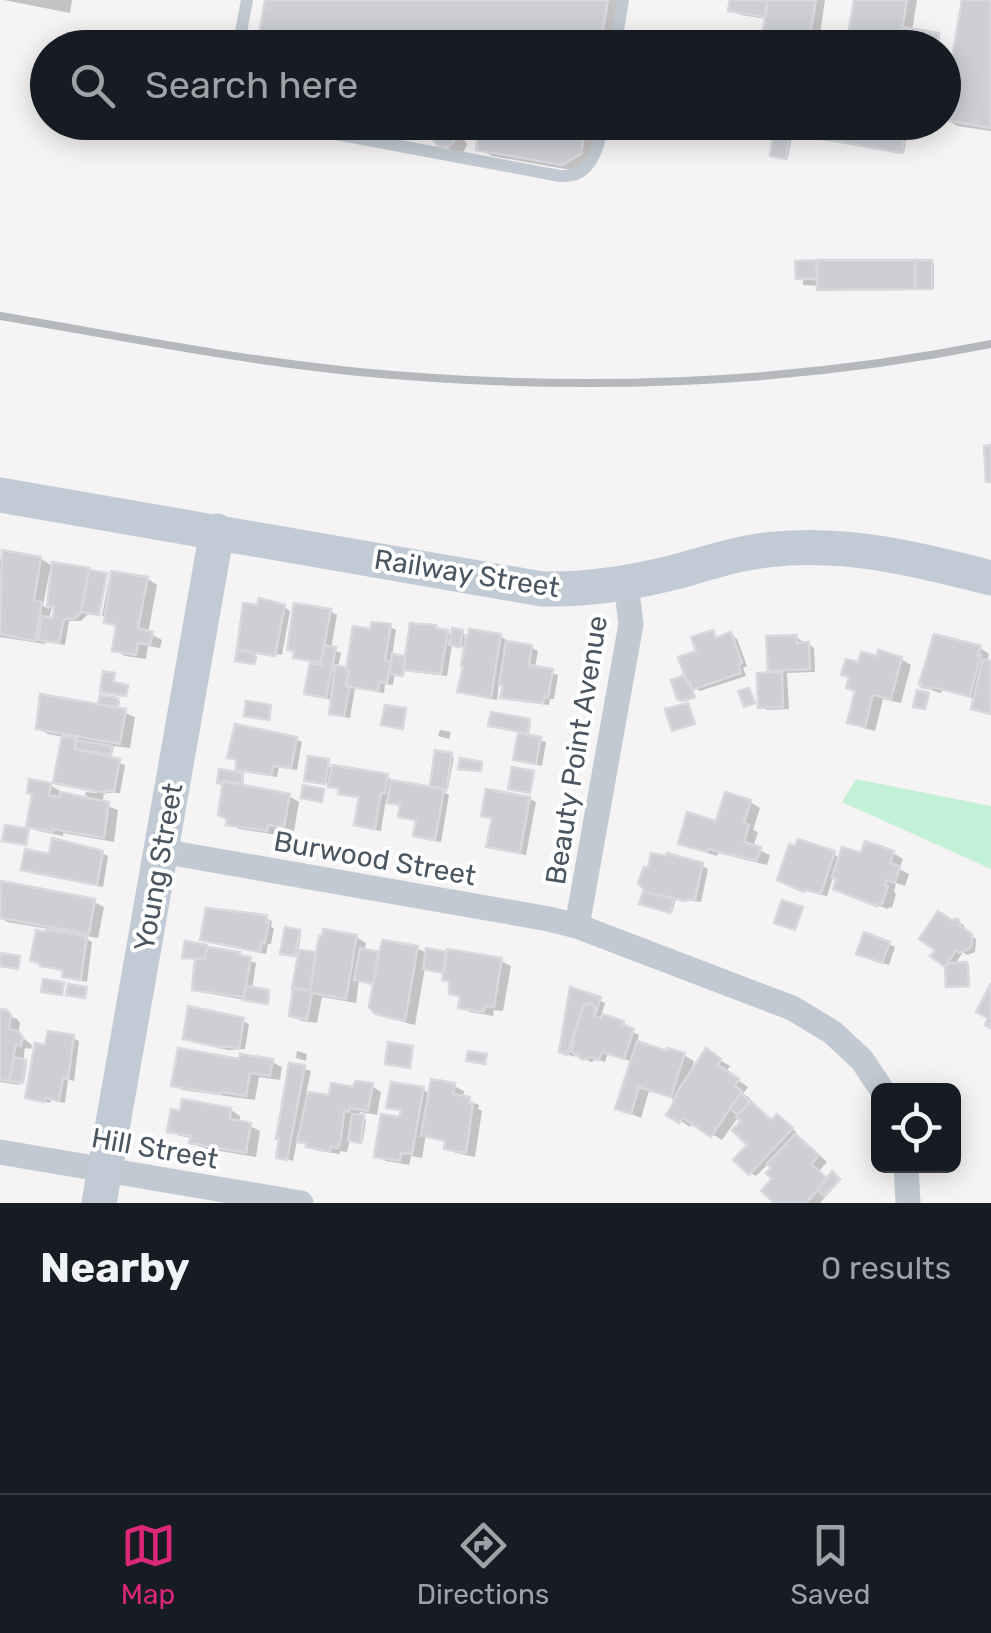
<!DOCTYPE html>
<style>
:root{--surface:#171b24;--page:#20242c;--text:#f1f3f6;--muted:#9ea1a6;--line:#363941;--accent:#db2777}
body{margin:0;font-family:Rubik,sans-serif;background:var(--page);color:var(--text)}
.controls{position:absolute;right:30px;bottom:30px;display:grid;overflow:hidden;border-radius:15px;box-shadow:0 5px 25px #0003}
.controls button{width:90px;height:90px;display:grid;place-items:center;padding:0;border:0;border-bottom:2px solid var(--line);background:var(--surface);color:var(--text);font:50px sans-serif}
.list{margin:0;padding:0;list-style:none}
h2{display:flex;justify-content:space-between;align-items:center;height:130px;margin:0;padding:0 40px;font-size:42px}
h2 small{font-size:32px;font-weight:400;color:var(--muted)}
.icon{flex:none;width:55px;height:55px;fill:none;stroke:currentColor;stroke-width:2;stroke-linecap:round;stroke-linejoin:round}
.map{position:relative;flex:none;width:991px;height:1203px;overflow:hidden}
.search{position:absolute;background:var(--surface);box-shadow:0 5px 25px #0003;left:30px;right:30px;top:30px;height:110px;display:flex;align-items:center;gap:25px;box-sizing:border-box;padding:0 35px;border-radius:55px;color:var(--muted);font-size:38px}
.sheet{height:290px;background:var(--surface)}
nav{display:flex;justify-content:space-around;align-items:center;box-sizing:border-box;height:140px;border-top:2px solid var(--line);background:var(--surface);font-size:28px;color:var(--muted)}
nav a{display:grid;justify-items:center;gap:5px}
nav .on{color:var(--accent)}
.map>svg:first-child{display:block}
.green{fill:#c3f1d5}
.shadow{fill:#0003;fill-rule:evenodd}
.building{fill:#cdcfd5;stroke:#d7d9de;stroke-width:2.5}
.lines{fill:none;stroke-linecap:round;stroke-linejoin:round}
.lane{stroke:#c1cad2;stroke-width:12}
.street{stroke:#c1cad2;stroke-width:25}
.secondary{stroke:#c1cbd6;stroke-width:35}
.rail{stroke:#b5b8bd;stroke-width:8}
.labels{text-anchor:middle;stroke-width:8;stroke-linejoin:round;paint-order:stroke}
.street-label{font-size:28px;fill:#4a5661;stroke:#fff}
</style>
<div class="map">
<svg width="991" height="1203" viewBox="0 0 991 1203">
<rect width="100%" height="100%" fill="#f5f3f3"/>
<path class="green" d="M856 779 991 806V869L842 802Z"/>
<g class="shadow">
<path d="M4 0H72L70 13Z"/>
<path d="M267 0H622L614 48H259Z"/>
<path d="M733 0H825L818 48 773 47 764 41 767 19 741 15 731 9Z"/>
<path d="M856 0H917L912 31 940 37 938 48H868L850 41Z"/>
<path d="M964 0H991V131L957 126 944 118Z"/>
<path d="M311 122H402L399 139 316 125Z"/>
<path d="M420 122H601L594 161 576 171 492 156 479 149 482 133 446 127 462 137 467 144 464 151 459 153 454 152 436 139 437 131 445 127Z"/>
<path d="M750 122H909L904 153 799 134 793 131 788 158 773 155 778 127Z"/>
<path d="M932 262 934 263V289L822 290 819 286 803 285V279Z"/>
<path d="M0 559H41L54 567V565L104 575 97 615 88 614 81 621H69L65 645 45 642V644L0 637ZM49 574 53 575 49 609 43 606ZM52 606 57 609 55 621 49 620Z"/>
<path d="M113 574 148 579 157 585 148 633 162 640 160 648 148 646 146 659 125 656 115 650 118 628 107 622 108 617 102 616 109 577 112 579Z"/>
<path d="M246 606 284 607 290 611 282 655 243 649V654L257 656 256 663 238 659Z"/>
<path d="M330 611 337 615 331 649 341 653 338 668 348 670 372 632 390 627 396 630 392 656 407 660 435 628 453 635 462 632 465 634 464 638 470 639 500 636 506 640V643L532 648 538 651 535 668 558 675 554 699H550L549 705 509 700 503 697 505 686 499 682 497 700 466 694 460 691 466 647 452 645 447 676 412 672 405 668 404 676 395 674 393 685 385 684 384 693 355 688 350 718 338 716 331 712 333 700 313 696 307 693 313 662 302 660 296 657V652L290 649Z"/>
<path d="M713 632 720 639 731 635 737 639 747 666 743 668 746 676 700 691 692 686 695 697 686 701 679 697 674 682 687 676 699 653Z"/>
<path d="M796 637 802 641V645L808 644 814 648 815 672 787 673 789 709 767 710 761 706 771 675 769 638Z"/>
<path d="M980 648 989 654 987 662 991 663V715L973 708 976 699 942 690 941 693 934 691 924 686Z"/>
<path d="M901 659 911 665 901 703 883 699 875 731 860 727 850 721Z"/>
<path d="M117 700 120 701 118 710 135 717 130 748 114 746 112 754 101 752 100 757 125 765 120 793H104L102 804 118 810 114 842 63 833V836L38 831 29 826 34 794 50 785 60 791V795L97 801 85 795 86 792 96 793 97 788 64 737 48 734 38 728 110 708 100 702Z"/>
<path d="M529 722 531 723 528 737 546 742 542 766 522 762 516 759 521 731Z"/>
<path d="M440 730 451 732 449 739 438 736Z"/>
<path d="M296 739 302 742 297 770 279 767 277 777 245 772 239 768V761L230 757Z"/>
<path d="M438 753 454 757 448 788 436 787 449 795 441 842 422 839 416 835 418 821 401 816 403 806 386 799 381 831 363 828 356 824 361 799 346 796 340 793 341 789 331 784 307 780 310 759 328 762 330 763 329 767 387 777 393 780V783L442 791 432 785Z"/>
<path d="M222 772 244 776 243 787 289 796 299 802 294 831 278 828 277 835 239 829 229 823 225 784 222 783Z"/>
<path d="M530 799 536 802 526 855 495 849 489 846 494 819 484 815Z"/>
<path d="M750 802 760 808 753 830 758 832 753 847 770 855 767 865 718 853 717 856 691 848 681 843 718 824Z"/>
<path d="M799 842 842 858 862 857 867 844 893 853 903 859 899 869 909 874 905 886 896 883 894 892 896 894 892 908 889 907 888 909 845 894 839 878 834 875 827 896 797 889V849Z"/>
<path d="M102 853 108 856 103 887 30 873 23 869Z"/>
<path d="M694 861 708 869 701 902 676 899 672 912 644 904Z"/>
<path d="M3 884 94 902 104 907 98 938 80 935 92 942 87 982 71 979 65 976V971L49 968 33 960 48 935 49 929 7 922 0 917Z"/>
<path d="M266 918 272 921 271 927 274 928 271 944H268L266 954 209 942 203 939Z"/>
<path d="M952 922H958L964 925 965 932 976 939 975 952 967 955 963 952 954 966H969L970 986 951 987 949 966 933 956Z"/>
<path d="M299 932 301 934 298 952 318 956 356 937 366 943 364 952 380 954 417 948 428 954 501 961 511 966 503 1011 494 1010 493 1016 470 1012 461 1006 462 998 452 992V982L446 973 425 968 415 1025 387 1018 376 1012V983L359 980 356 1003 322 997 317 1023 301 1021 291 1015 300 956 285 954Z"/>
<path d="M889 944 895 947 889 965 865 957Z"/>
<path d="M206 947 256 963 252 990 270 994 269 1004 200 992 194 989Z"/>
<path d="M572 990 605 1003 601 1016 623 1023 629 1027 628 1030 639 1035 637 1044 684 1055 694 1061 689 1076 706 1052 730 1066 726 1072 748 1087 743 1094 750 1098 748 1102 773 1122 783 1120 797 1133 794 1136 805 1142 827 1162 819 1171 829 1180 832 1175 840 1181 820 1203H778L764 1191 775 1179 774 1167 769 1163 756 1176 750 1173 751 1145 745 1121 739 1116 722 1140 693 1122 690 1127 670 1114 677 1100 649 1091 641 1118 618 1108 633 1062 608 1053 605 1062 597 1059 591 1062 575 1053 574 1057 561 1051Z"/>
<path d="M0 1012 17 1019 20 1023 18 1034 32 1045 31 1049 25 1048 23 1062 27 1063 24 1083 20 1082 19 1085 0 1082Z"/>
<path d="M243 1021 249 1024 245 1049 228 1050 186 1038Z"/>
<path d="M73 1038 79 1041 74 1081 68 1079 65 1103 51 1100 50 1103 28 1097 47 1048Z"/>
<path d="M297 1051 307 1054 306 1061 296 1058Z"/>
<path d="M241 1061 272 1062 282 1067 280 1080 259 1077 255 1100 183 1090 174 1085Z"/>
<path d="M291 1065 311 1071 306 1094 331 1098 372 1086 381 1092 377 1115 360 1112 359 1117 366 1119 363 1141 350 1139 347 1152 340 1151V1154L319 1151 297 1140 293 1161 279 1156Z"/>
<path d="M454 1086 464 1091 463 1098 479 1105 478 1109 482 1111 475 1157 456 1153 446 1148 447 1143 426 1135 422 1158 411 1156 409 1165 386 1161 377 1156 401 1120 403 1112 389 1106 423 1090 431 1094Z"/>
<path d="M231 1110 240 1116 239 1124 250 1126 260 1131 256 1157 202 1148 192 1142 193 1138 180 1136 170 1130Z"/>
</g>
<g class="building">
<path d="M265 0H608L600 48H257Z"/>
<path d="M730 0H768L765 17 728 11Z"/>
<path d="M768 0H816L808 48H792L761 42Z"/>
<path d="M854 0H907L899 48H882L847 42Z"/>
<path d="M962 0H991V128L944 120V105Z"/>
<path d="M902 27 939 33 936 48H899Z"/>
<path d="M321 122H388L386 133Z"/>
<path d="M441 122H586L581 154 562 165 476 150 480 129Z"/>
<path d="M796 122H907L902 153 794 134Z"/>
<circle cx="444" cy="136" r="11"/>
<path d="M775 127 791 129 786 159 770 156Z"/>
<path d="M817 260V279H796L795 261Z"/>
<path d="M817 260H915V289L817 290Z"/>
<rect x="915" y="260" width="17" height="29"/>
<path d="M991 445V482H986L984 446Z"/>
<path d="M2 550 41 557 34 601 42 602 35 641 0 634Z"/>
<path d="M52 562 89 568 81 612 74 619H64L59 643 38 640 42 616 53 618 54 607 47 606Z"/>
<path d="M89 570 107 573 99 615 81 612Z"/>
<path d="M111 571 148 577 138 628 153 632 150 645 138 643 136 655 112 651 116 625 104 623Z"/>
<path d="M259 598 285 605 275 656 237 650 243 603 257 605Z"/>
<path d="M294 603 331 609 321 662 293 658 294 651 287 650Z"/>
<path d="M372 622 391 624 385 661 391 662 387 683 379 682 378 691 346 686 349 671 346 670 353 626 370 629Z"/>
<path d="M410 623 436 625 435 628 448 630 441 674 403 670Z"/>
<path d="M452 628 463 630 460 647 449 645Z"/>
<path d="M469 629 501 634 491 698 457 692 463 667 461 666 466 636H468Z"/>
<path d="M713 630 716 638 731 632 742 663 738 665 741 673 692 690 689 682 687 683 678 657 696 651 691 637Z"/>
<path d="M934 634 981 646 978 655H981L970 696 932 687 931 689 921 687 922 684H919Z"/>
<path d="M797 635V643L809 642 810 669 768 671 766 636Z"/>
<path d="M506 641 532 645 529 665 553 669 548 698 544 697 543 703 500 698 503 686 499 685Z"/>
<path d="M324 645 336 647 326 698 304 694 310 663 321 665Z"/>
<path d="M237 650 255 653 254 664 235 661Z"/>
<path d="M878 650 902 657 891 699 873 695 865 727 847 723 855 691 846 688 849 677 841 675 846 659 858 662 861 652 877 656Z"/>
<path d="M392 654 404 656 405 658 402 676 389 674Z"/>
<path d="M983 659 991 661V714L971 709Z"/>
<path d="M335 665 346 667V670L349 671 346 686H350L344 716 329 714Z"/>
<path d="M103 671 115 673 113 682 128 685 126 696 100 692Z"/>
<path d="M782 672 783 707 758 708 757 673Z"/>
<path d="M684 675 687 683 689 682 695 697 682 701 677 699 671 680Z"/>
<path d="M749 688 755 703 744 707 738 691Z"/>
<path d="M917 690 929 693 925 709 913 707Z"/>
<path d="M40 694 126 709 120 744 36 729Z"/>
<path d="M100 695 118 698 117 707 98 704Z"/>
<path d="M246 701 271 705 269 720 244 716Z"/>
<path d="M688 703 695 724 672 731 665 709Z"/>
<path d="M385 705 406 708 403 729 381 725Z"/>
<path d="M491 712 530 719 527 733 488 726Z"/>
<path d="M235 724 297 737 291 768 273 766 271 775 236 770V759L227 758Z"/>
<path d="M518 733 541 737 536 764 513 760Z"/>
<path d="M62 736 76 738 75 749 120 759 114 792 106 790 105 793 53 783Z"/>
<path d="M76 740 112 746 111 755 75 749Z"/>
<path d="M435 750 452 753 446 791 430 786Z"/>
<path d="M308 756 329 759 325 784 304 781Z"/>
<path d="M460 758 482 762 481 771 458 769Z"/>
<path d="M332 765 388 774 385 793H381L375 829 354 825 359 797 338 794 339 788 328 787Z"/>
<path d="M512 767 534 771 530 793 508 789Z"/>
<path d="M219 769 243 773 242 784 223 781V784L217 783Z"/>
<path d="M29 779 51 783 49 795 59 797 60 792 109 802 104 838 53 829V832L26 827 32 794 27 793Z"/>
<path d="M391 780 444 789 435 840 413 836 416 820 398 817 400 805 387 803Z"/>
<path d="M223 781 290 794 284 827 268 825 267 831 226 825 227 819 218 815Z"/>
<path d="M303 785 324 789 322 802 301 798Z"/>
<path d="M486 789 530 797 520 853 486 847 492 818 481 816Z"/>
<path d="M725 792 751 800 744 823 749 825 744 842 761 847 757 861 708 849 707 852 678 844 687 812 716 821Z"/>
<path d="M5 825 29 829 26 845 2 841Z"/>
<path d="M52 838 103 851 97 885 21 870 25 849 49 854Z"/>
<path d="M798 839 835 851 821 894 805 889 804 892 777 880 789 844 795 846Z"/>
<path d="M865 841 894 851 890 863 900 866 895 883 886 880 885 885 888 886 882 904 878 903 877 906 833 889 836 879 832 877 842 847 861 853Z"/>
<path d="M651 853 666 856 667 853 703 863 695 900 687 899 686 901 643 892 644 889 638 883 644 867 648 868Z"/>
<path d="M1 881 95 899 89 934 0 918Z"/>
<path d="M643 892 674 898 670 913 639 904Z"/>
<path d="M782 900 803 907 795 930 774 923Z"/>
<path d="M206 908 267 915 266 922H269L265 943 262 942 260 952 200 940Z"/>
<path d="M938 911 951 920 958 919 960 926 972 934V945L969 949 959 953 956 950 945 967 930 956 935 950 919 939Z"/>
<path d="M285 927 300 930 295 956 280 954Z"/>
<path d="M46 929 87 936 81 980 62 977 63 970 40 966V963L30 961 36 930 46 932Z"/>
<path d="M323 929 357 935 346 999 312 993 307 1020 289 1016 293 988 310 990 319 936H322Z"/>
<path d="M864 932 890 942 882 963 856 954Z"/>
<path d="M383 940 418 946 405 1021 375 1014 369 1007 379 952Z"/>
<path d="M185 941 207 945 204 959 182 958Z"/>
<path d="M208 947 240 952V955L251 957 244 997 192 990 195 958 204 959Z"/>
<path d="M360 948 379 952 373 984 354 980Z"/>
<path d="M426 948 447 952 443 973 423 969Z"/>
<path d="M447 949 502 958 494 1007 485 1006 483 1012 458 1008 460 996 449 994V981L442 980Z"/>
<path d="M299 950 316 952 310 990 292 988Z"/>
<path d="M0 953 20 956 18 969 0 966Z"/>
<path d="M967 962 969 986 946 987 945 968 948 963Z"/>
<path d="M43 979 64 982 62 995 41 992Z"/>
<path d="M991 983V1028L985 1025 988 1018 976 1012Z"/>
<path d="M68 984 87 987 85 998 66 995Z"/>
<path d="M246 986 269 990 267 1004 243 1000Z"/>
<path d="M570 987 601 997 596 1012 593 1004H586L583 1007 567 1055 559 1052Z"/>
<path d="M590 1003 596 1008 594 1016 601 1018 602 1014 624 1021 623 1025 634 1029 624 1059 602 1052 599 1060 590 1057 583 1060 571 1051 574 1042H572L583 1007Z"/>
<path d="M188 1006 244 1018 239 1048 222 1046V1048L183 1039Z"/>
<path d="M0 1009 7 1010 11 1016 9 1029 18 1031 23 1037 21 1046 16 1044 9 1081 0 1080Z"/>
<path d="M48 1031 74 1035 68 1079 63 1078 59 1101 45 1098 44 1102 25 1098 35 1043 45 1045Z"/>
<path d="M637 1041 667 1051 668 1048 685 1053 671 1097 639 1087 631 1114 615 1109Z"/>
<path d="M388 1042 413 1046 410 1068 385 1064Z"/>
<path d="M178 1048 239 1059 240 1054 273 1059 270 1076 250 1073 246 1096 221 1092V1094L171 1086Z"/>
<path d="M706 1048 721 1059 718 1065 739 1079 735 1086 742 1091 711 1137 683 1118 679 1123 666 1115 674 1102 673 1101 679 1089Z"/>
<path d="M468 1051 487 1054 485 1064 466 1061Z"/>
<path d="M14 1057 26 1060 22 1083 9 1081Z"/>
<path d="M289 1063 305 1065 287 1160 276 1158 279 1139H276Z"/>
<path d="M431 1079 455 1083 453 1094 470 1097 469 1102 473 1103 466 1153 444 1149 445 1141 421 1135Z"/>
<path d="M355 1081 373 1083 368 1111 350 1108 349 1112 344 1111 341 1140 338 1148 331 1147 330 1151 306 1147 307 1144 297 1142 308 1092 329 1095 331 1083 353 1087Z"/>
<path d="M391 1082 424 1087 412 1154 401 1153 400 1161 374 1157 381 1114 399 1117 401 1110 386 1108Z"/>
<path d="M741 1093 750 1102 738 1115 730 1108Z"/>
<path d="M182 1099 231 1108 230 1119 251 1123 246 1153 189 1143 191 1136 167 1132 171 1109 180 1111Z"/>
<path d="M751 1101 771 1120 777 1114 793 1128 749 1175 733 1160 747 1145 732 1130 741 1121 736 1117Z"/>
<path d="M352 1114 364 1115 361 1143 348 1141Z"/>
<path d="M795 1134 819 1155 811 1164 828 1179 806 1203H774L761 1191 772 1179 766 1173 771 1168 767 1164Z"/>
<path d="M832 1171 840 1179 824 1196 818 1190Z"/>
</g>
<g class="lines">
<g class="lane">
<path d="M238 48 247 0"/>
<path d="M615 48 623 0"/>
<path d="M272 122 560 176C563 176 573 176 576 174 595 166 600 139 603 122"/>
</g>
<g class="street">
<path d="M161 851 549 919 577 926 792 1008 832 1032 862 1060 882 1090"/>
<path d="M577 926 631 624 626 583"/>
<path d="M0 1152 301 1203"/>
<path d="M906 1166 908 1203"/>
</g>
<g class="secondary">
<path d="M0 495 542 589C589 590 633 583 679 571 711 562 744 551 777 549 850 542 921 560 991 578"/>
<path d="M99 1203 217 531"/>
</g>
<path class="rail" d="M0 316C119 336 238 360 359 372 569 392 783 386 991 344"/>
</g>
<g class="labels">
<g class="street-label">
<text transform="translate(467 573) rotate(9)" y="10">Railway Street</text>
<text transform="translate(576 750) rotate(-81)" y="10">Beauty Point Avenue</text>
<text transform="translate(375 858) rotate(10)" y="10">Burwood Street</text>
<text transform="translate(158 867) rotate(-80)" y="10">Young Street</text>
<text transform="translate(155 1148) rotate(10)" y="10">Hill Street</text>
</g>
</g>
</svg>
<div class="controls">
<button><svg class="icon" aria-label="locate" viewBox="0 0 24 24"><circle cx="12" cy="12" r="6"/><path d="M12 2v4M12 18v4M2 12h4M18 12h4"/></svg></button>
</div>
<div class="search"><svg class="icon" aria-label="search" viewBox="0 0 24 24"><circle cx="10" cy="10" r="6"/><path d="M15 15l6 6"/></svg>Search here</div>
</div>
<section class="sheet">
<h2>Nearby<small>0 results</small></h2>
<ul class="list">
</ul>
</section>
<nav>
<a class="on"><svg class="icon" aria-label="map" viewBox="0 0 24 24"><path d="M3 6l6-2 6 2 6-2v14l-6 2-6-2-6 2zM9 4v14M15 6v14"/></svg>Map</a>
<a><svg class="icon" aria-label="directions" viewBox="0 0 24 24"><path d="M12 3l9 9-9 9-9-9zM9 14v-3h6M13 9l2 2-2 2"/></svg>Directions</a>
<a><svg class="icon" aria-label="saved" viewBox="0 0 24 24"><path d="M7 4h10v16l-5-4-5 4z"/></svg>Saved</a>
</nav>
